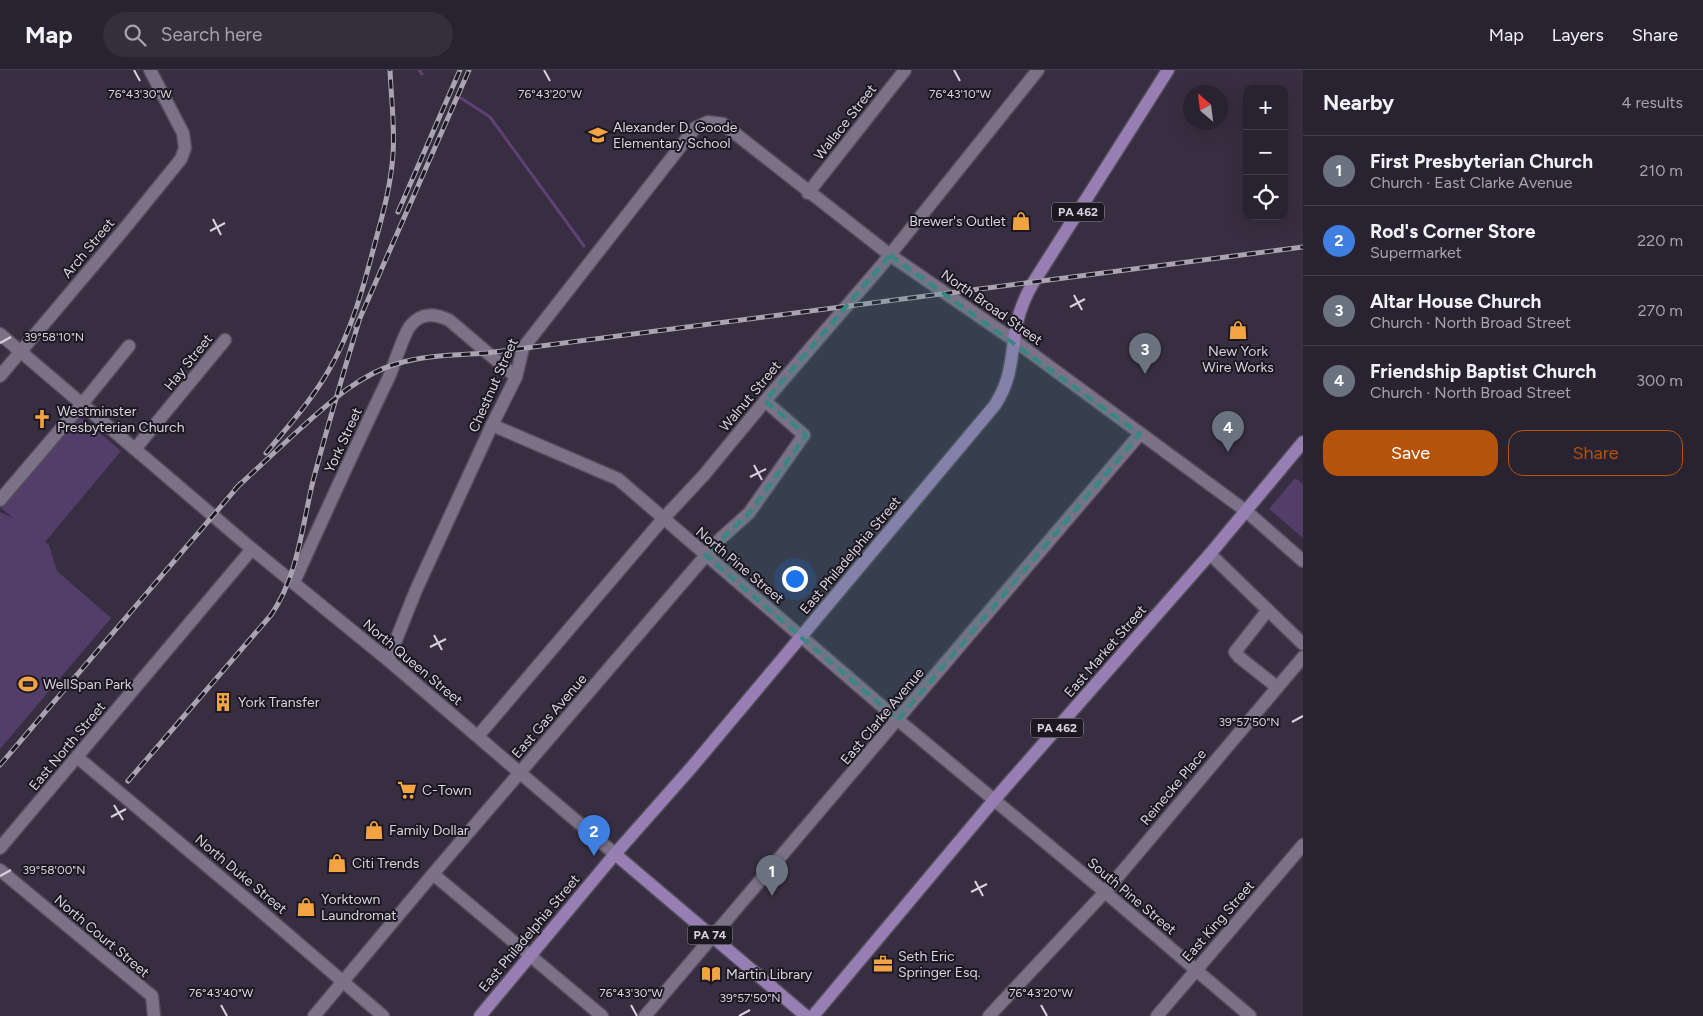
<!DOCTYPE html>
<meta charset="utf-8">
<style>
:root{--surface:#292231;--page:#352f3d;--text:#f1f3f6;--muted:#a5a4ab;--line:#453f4d;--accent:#b45309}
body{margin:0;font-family:Figtree,sans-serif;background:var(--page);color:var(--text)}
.controls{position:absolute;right:15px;top:15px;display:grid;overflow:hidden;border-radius:10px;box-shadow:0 5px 20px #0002}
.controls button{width:45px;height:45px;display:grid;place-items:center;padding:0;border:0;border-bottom:1px solid var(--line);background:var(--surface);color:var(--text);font:25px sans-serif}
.compass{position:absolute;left:1183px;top:15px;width:45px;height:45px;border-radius:50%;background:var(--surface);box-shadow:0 5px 20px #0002;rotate:332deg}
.you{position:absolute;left:794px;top:508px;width:18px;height:18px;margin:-12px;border:4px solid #fff;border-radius:50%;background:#1a73e8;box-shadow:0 0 0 8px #1a73e833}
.badge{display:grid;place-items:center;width:32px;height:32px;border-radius:50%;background:var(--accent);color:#fff;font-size:16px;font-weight:700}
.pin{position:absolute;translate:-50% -41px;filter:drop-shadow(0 1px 2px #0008)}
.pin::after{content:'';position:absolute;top:26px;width:18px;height:15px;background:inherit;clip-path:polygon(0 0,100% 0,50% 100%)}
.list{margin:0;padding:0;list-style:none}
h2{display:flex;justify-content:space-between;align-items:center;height:65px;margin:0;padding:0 20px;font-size:21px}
h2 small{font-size:16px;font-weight:400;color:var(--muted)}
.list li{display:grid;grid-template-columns:32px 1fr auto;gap:15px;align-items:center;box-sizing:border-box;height:70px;padding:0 20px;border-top:1px solid var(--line)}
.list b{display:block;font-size:19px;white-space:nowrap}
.list p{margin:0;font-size:16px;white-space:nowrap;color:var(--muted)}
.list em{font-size:16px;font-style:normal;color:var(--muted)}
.actions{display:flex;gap:10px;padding:15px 20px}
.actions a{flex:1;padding:11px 0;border:1px solid var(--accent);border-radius:15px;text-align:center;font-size:18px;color:var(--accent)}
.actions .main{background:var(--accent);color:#fff}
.icon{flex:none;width:28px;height:28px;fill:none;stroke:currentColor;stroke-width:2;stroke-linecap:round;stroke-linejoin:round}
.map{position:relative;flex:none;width:1303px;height:946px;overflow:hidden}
header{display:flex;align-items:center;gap:30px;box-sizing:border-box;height:70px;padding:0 25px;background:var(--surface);border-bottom:1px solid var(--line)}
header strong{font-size:24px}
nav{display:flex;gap:28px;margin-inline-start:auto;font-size:18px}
.search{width:350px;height:45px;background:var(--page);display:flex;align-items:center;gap:12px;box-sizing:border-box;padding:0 18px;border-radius:28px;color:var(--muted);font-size:19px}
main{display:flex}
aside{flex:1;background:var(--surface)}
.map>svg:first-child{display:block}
.green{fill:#533e69}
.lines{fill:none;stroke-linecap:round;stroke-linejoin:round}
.stream{stroke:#5f4174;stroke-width:3}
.street-casing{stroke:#524b5a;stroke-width:15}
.secondary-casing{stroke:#524b5a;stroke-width:15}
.primary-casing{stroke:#524b5a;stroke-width:15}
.street{stroke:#7c7287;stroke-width:12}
.secondary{stroke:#7c7287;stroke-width:12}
.primary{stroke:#987fb3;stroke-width:12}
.rail-casing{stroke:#aaa3b1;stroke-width:5}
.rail{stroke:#1c1821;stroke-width:3;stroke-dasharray:9;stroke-linecap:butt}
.marked{fill:#378884;fill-opacity:0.2;stroke:#378884;stroke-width:4;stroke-dasharray:10 6;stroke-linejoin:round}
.ticks{fill:none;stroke:#d8d2de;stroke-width:2}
.labels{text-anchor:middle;stroke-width:4;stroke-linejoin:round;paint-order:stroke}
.shield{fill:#1c1821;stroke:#a09aa5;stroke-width:1}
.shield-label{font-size:12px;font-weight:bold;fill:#d8d2de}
.street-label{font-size:14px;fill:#d8d2de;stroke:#1c1821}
.poi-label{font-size:14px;fill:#d8d2de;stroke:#1c1821;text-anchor:start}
.ticks-label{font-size:12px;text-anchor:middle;fill:#d8d2de;stroke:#1c1821;stroke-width:4;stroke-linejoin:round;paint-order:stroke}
</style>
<header>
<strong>Map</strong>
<div class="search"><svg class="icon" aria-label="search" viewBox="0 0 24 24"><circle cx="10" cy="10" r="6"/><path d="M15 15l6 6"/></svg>Search here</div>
<nav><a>Map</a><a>Layers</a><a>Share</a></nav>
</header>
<main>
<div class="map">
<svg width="1303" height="946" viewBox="0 0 1303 946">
<rect width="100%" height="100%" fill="#372e41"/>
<g class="green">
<path d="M78 345 121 381 45 472 49 475 57 501 111 548 0 679V442L13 448 1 438Z"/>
<path d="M1295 408 1303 414V468L1269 439Z"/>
</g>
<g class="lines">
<g class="stream">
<path d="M419 0 422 4"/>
<path d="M461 28 490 47 584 176"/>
</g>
<g class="street-casing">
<g id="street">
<path d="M808 123 905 0"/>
<path d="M0 264 252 479"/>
<path d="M492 355 618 409 898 650 1105 822 1196 900"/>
<path d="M135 379 225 270"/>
<path d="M0 430 82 334 129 276"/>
<path d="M1210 484 1303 574"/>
<path d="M294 512C325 444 356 375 389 307 394 296 404 262 411 255 422 242 435 244 449 250L516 307"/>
<path d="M1268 540 1235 582 1239 587 1277 617"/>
<path d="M388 590 416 520 492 355 516 307 523 278 695 58 708 52 723 54 890 185 1015 271"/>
<path d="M478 666 663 449 704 405 765 331 881 196 1038 0"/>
<path d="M0 800 152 926 154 946"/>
<path d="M433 804 602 946"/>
<path d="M314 946 433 804 719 470 749 443 804 365 765 331"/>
<path d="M645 946 1140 364"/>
<path d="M989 946 1105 822 1303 587"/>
</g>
</g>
<g class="secondary-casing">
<g id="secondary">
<path d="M1015 271 1246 441 1303 491"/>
<path d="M0 306 125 158 181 89 185 78 183 63 150 0"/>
<path d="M77 687 250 832 383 946"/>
<path d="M0 778 252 479 388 590 615 784"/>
<path d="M1196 900 1250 946"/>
<path d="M1157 946 1303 775"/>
</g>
</g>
<g class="primary-casing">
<g id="primary">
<path d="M615 784 806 946"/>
<path d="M480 946 615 784 691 698 995 335C1014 305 1010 285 1017 253 1020 239 1026 225 1033 213L1168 0"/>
<path d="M813 946 994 730 1210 484 1303 372"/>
</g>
</g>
<use href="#street" class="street"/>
<use href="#secondary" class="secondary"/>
<use href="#primary" class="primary"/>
<g class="rail-casing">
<g id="rail">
<path d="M398 142 460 0"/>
<path d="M356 257 469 0"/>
<path d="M266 383C288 356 313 329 330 298 352 260 364 215 375 173 383 143 391 115 393 84 395 56 391 27 390 0"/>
<path d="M236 418C258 398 279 378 301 358 329 333 359 305 396 294 425 285 457 285 487 283L1303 177"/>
<path d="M0 695 240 414"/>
<path d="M128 711 271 545C298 506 302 456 313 411 327 358 343 304 359 251"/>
</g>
</g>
<use href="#rail" class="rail"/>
</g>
<path class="marked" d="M890 185 1140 364 898 650 705 485 749 443 806 365 765 331Z"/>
<path class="ticks" d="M134 0 140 11M544 0 550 11M954 0 960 11M213 149 221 165M210 161 225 153M1074 225 1082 240M1070 237 1085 229M0 273 11 267M754 395 762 410M750 407 766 399M434 565 442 580M430 577 446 569M1292 652 1303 646M114 735 123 750M111 747 126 739M0 806 11 800M975 811 983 826M971 822 987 814M221 935 227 946M631 935 637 946M1041 935 1047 946M739 946 750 940"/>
<defs>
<g id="school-bare" transform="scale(1.5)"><path d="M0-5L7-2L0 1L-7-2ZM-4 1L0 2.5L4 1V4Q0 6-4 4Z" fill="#f3a442" stroke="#1c1821" stroke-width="2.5" paint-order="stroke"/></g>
<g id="shop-bare" transform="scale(1.5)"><path d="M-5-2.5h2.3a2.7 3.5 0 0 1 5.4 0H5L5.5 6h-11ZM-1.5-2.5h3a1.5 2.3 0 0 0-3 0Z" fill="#f3a442" stroke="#1c1821" stroke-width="2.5" paint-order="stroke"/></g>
<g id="church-bare" transform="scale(1.5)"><path d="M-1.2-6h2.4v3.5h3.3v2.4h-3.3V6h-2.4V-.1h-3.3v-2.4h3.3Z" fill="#f3a442" stroke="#1c1821" stroke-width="2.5" paint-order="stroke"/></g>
<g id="stadium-bare" transform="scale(1.5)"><path d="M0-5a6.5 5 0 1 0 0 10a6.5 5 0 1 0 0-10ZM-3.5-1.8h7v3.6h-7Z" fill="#f3a442" stroke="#1c1821" stroke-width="2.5" paint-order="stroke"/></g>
<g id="building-bare" transform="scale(1.5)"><path d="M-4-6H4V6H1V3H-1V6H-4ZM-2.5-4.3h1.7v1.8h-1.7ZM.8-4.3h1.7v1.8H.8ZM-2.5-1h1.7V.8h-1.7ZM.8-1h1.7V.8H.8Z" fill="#f3a442" stroke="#1c1821" stroke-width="2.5" paint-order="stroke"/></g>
<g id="supermarket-bare" transform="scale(1.5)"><path d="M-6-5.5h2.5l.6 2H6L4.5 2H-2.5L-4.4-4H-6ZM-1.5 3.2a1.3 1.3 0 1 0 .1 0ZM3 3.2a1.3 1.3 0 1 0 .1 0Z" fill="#f3a442" stroke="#1c1821" stroke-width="2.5" paint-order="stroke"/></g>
<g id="office-bare" transform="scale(1.5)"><path d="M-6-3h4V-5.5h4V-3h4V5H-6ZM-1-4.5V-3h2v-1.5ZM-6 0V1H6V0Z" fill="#f3a442" stroke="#1c1821" stroke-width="2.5" paint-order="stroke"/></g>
<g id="library-bare" transform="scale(1.5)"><path d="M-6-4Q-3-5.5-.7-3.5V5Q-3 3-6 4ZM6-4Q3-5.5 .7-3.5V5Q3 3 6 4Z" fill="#f3a442" stroke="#1c1821" stroke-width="2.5" paint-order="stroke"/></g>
</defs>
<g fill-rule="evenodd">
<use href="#school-bare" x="598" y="65"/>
<use href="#shop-bare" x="1021" y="151"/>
<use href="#shop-bare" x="1238" y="260"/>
<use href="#church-bare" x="42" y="349"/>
<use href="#stadium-bare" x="28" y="614"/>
<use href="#building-bare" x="223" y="632"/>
<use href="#supermarket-bare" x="407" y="720"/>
<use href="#shop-bare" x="374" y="760"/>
<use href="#shop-bare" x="337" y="793"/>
<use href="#shop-bare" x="306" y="837"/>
<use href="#office-bare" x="883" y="894"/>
<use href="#library-bare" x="711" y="904"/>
</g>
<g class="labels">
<g class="shield">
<rect x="1052" y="132.5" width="52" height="19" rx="4"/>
<rect x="1031" y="648.5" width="52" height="19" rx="4"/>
<rect x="687.5" y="855.5" width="45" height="19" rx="4"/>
</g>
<g class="shield-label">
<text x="1078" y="146">PA 462</text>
<text x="1057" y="662">PA 462</text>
<text x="710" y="869">PA 74</text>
</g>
<g class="street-label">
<text transform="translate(845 52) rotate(-52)" y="5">Wallace Street</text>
<text transform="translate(88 178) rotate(-50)" y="5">Arch Street</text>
<text transform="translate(992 237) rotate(35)" y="5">North Broad Street</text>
<text transform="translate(188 292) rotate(-51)" y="5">Hay Street</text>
<text transform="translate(493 315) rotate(-66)" y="5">Chestnut Street</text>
<text transform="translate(750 326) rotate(-50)" y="5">Walnut Street</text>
<text transform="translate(343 370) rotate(-65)" y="5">York Street</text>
<text transform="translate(850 485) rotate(-50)" y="5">East Philadelphia Street</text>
<text transform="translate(740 495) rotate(40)" y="5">North Pine Street</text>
<text transform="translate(1105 581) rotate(-49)" y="5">East Market Street</text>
<text transform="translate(413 592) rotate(40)" y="5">North Queen Street</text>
<text transform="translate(549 646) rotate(-49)" y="5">East Gas Avenue</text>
<text transform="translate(882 646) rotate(-50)" y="5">East Clarke Avenue</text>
<text transform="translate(67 676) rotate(-50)" y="5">East North Street</text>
<text transform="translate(1173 717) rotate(-50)" y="5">Reinecke Place</text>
<text transform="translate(241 804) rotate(40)" y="5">North Duke Street</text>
<text transform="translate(1132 826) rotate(40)" y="5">South Pine Street</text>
<text transform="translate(1218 851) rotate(-49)" y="5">East King Street</text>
<text transform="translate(529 863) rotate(-50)" y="5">East Philadelphia Street</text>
<text transform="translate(102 866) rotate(40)" y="5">North Court Street</text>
</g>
<g class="poi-label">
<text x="613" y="62">Alexander D. Goode<tspan x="613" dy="16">Elementary School</tspan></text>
<text x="1006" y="156" text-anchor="end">Brewer's Outlet</text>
<text x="1238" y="286" text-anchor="middle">New York<tspan x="1238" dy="16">Wire Works</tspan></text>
<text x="57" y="346">Westminster<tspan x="57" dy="16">Presbyterian Church</tspan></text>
<text x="43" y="619">WellSpan Park</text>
<text x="238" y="637">York Transfer</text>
<text x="422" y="725">C-Town</text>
<text x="389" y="765">Family Dollar</text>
<text x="352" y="798">Citi Trends</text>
<text x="321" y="834">Yorktown<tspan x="321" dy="16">Laundromat</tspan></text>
<text x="898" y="891">Seth Eric<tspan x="898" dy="16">Springer Esq.</tspan></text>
<text x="726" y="909">Martin Library</text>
</g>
</g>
<g class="ticks-label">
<text x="140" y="28">76°43'30"W</text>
<text x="550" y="28">76°43'20"W</text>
<text x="960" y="28">76°43'10"W</text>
<text x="54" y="271">39°58'10"N</text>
<text x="1249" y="656">39°57'50"N</text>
<text x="54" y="804">39°58'00"N</text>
<text x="221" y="927">76°43'40"W</text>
<text x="631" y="927">76°43'30"W</text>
<text x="1041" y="927">76°43'20"W</text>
<text x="750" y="932">39°57'50"N</text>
</g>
</svg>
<div class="controls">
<button>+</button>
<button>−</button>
<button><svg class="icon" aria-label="locate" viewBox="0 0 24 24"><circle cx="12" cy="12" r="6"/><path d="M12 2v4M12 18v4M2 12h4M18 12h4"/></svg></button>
</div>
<svg class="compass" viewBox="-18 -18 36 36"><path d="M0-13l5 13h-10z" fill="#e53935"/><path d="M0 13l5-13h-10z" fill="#a5a4ab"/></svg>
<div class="you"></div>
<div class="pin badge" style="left:772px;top:826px;background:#6b7280">1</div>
<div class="pin badge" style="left:594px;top:786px;background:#3f7fe0">2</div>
<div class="pin badge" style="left:1145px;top:304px;background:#6b7280">3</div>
<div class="pin badge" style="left:1228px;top:382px;background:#6b7280">4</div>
</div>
<aside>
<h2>Nearby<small>4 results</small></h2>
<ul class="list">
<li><span class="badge" style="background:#6b7280">1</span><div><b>First Presbyterian Church</b><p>Church · East Clarke Avenue</p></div><em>210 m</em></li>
<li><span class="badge" style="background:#3f7fe0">2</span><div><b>Rod's Corner Store</b><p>Supermarket</p></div><em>220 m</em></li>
<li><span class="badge" style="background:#6b7280">3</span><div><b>Altar House Church</b><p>Church · North Broad Street</p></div><em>270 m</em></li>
<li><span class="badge" style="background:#6b7280">4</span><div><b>Friendship Baptist Church</b><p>Church · North Broad Street</p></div><em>300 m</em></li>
</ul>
<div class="actions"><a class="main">Save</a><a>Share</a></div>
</aside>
</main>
